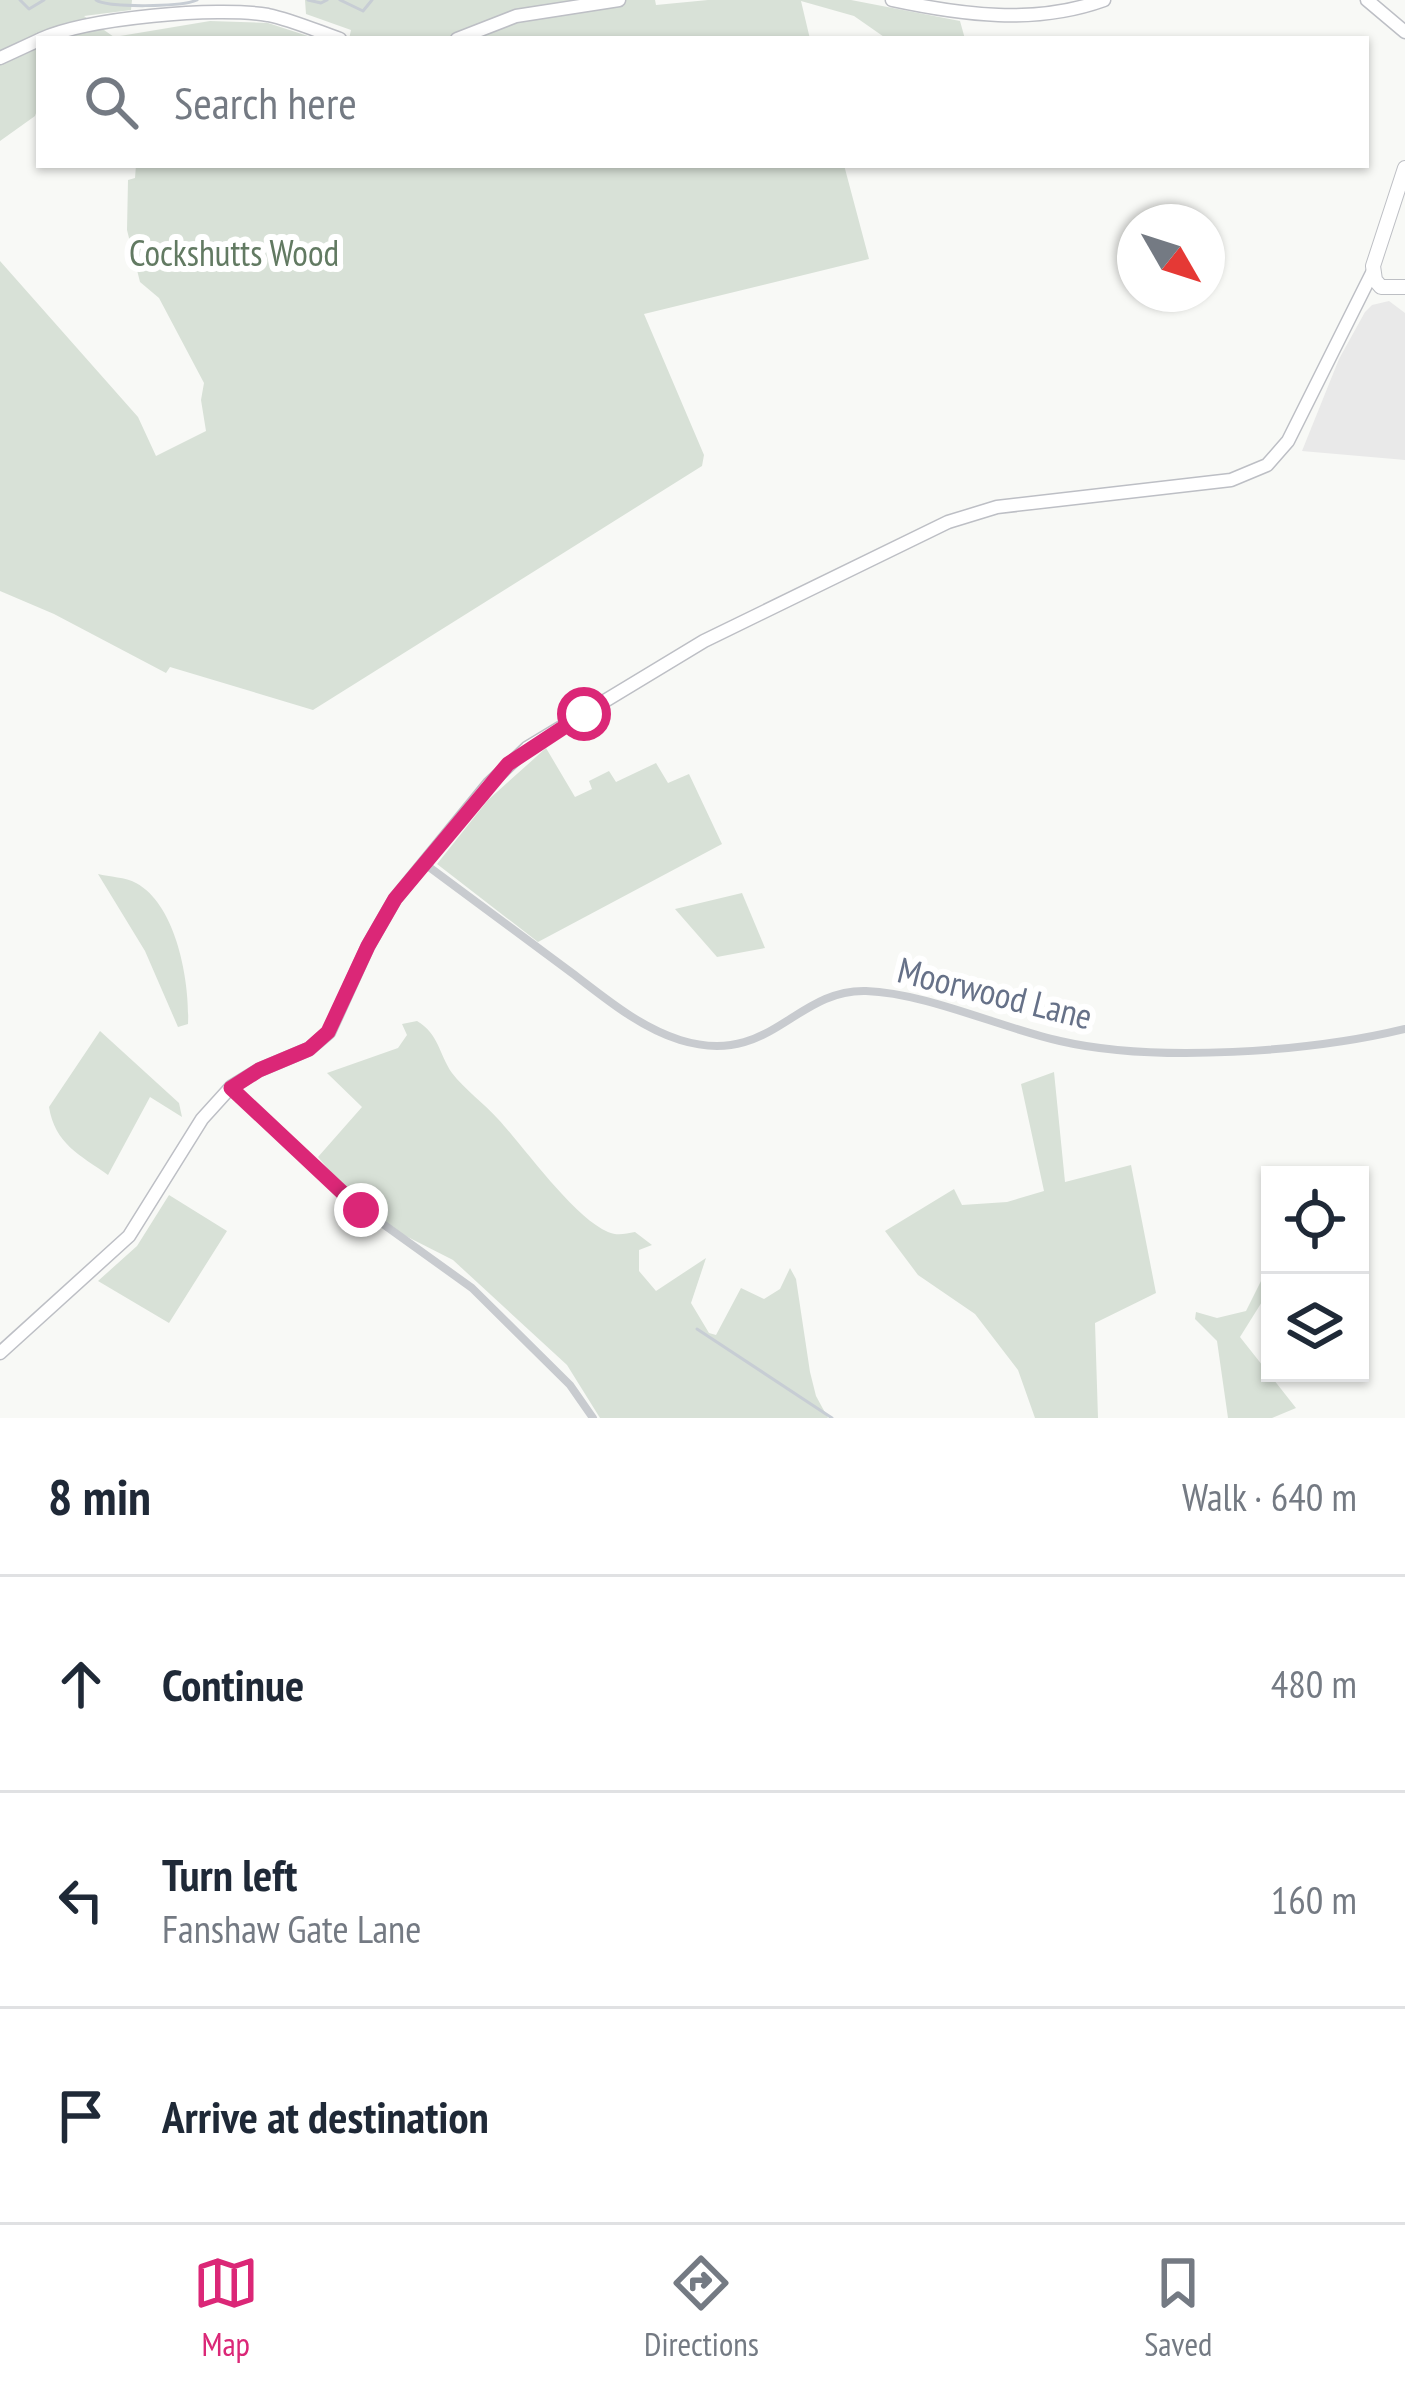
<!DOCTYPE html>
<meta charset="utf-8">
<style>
:root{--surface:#fff;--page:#f2f2f3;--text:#1f2937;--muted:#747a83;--line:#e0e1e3;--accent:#db2777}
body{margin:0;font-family:"PT Sans Narrow",sans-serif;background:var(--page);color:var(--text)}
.controls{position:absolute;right:36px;bottom:36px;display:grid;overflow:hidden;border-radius:0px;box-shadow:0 3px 9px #0004}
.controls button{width:108px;height:108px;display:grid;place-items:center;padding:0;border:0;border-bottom:3px solid var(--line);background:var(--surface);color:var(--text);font:60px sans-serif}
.compass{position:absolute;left:1117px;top:204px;width:108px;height:108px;border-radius:50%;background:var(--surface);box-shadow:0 3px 9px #0004;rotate:129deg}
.stop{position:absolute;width:36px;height:36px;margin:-27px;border:9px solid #db2777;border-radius:50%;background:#fff}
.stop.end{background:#db2777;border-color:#fff;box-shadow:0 3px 12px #0008}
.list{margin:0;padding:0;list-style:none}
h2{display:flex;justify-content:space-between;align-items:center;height:156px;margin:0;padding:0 48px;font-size:51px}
h2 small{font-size:39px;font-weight:400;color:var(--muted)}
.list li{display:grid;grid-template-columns:78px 1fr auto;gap:36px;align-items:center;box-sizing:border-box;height:216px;padding:0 48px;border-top:3px solid var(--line)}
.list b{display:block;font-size:45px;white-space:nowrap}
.list p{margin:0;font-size:39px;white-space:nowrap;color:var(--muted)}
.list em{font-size:39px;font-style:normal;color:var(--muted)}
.icon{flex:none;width:66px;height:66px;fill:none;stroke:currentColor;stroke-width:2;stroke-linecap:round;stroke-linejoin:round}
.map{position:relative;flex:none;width:1405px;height:1418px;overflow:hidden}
.search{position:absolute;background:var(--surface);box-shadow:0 3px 9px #0004;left:36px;right:36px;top:36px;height:132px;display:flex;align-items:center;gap:30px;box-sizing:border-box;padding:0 42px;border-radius:0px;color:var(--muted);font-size:45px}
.sheet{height:804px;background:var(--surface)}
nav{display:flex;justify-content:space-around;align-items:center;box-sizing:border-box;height:168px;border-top:3px solid var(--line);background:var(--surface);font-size:33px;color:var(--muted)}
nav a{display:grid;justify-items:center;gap:6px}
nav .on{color:var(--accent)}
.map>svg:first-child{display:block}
.built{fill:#e9e9e9}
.green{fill:#d8e1d7}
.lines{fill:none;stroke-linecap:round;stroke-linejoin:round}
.stream{stroke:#c7cdd4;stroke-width:3}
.secondary-casing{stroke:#bdbfc5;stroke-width:15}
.primary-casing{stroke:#bdbfc4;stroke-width:16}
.minor{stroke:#c8cbcf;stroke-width:8}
.secondary{stroke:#fff;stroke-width:12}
.primary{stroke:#fff;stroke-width:14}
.route{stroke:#db2777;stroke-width:15}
.labels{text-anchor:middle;stroke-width:12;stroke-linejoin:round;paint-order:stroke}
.park-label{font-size:36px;fill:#627a62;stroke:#fff}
.street-label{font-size:36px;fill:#667188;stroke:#fff}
</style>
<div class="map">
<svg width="1405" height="1418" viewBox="0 0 1405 1418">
<rect width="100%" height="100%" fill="#f8f9f6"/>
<path class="built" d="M1389 301 1405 313V460L1302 451 1339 359 1365 312 1372 305Z"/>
<g class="green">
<path d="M0 0H132L131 10 84 16 114 37 210 21 268 23 317 39H39V105L35 116 0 141Z"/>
<path d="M305 0H655L656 5 708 0H851L960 21 965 39H887L854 16 801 1 810 39H349L351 30 306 14Z"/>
<path d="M136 165H844L869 259 644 314 704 455 702 466 313 710 170 667 166 673 54 614 0 591V261L138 417 156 456 206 431 201 400 204 383 159 298 140 282 127 230 128 180 135 178Z"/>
<path d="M546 748 575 797 592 789 589 781 609 771 616 782 656 763 668 783 689 774 722 844 538 942 437 864 488 800Z"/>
<path d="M98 874C109 877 126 877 136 883 177 905 190 983 188 1024L178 1027 145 951Z"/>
<path d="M742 893 765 948 717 957 675 909Z"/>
<path d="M417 1021C439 1034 439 1054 452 1073 465 1090 484 1103 498 1119 525 1148 573 1217 608 1232 617 1236 625 1234 635 1232L652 1245 639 1250V1271L656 1291 706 1258 691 1303 709 1333 716 1335 741 1288 764 1299 780 1289 790 1268 796 1279 810 1372 816 1396 828 1418H600L567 1365 453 1260 394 1230 341 1184 318 1157 362 1107 327 1073 398 1048 407 1035 402 1024Z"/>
<path d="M100 1031 179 1103 182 1117 150 1097 108 1175C80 1155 55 1144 49 1107Z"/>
<path d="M1054 1072 1065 1182 1131 1165 1156 1293 1095 1323 1098 1418H1035L1018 1370 975 1314 918 1275 885 1231 954 1189 962 1205 1007 1202 1044 1191 1021 1084Z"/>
<path d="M169 1195 227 1231 169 1323 98 1281 137 1246Z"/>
<path d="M1265 1273 1270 1276V1289L1240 1337 1296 1408 1272 1418H1228L1217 1341 1195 1319 1196 1312 1217 1318 1246 1311Z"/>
</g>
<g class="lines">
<g class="stream">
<path d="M20 0 29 9 44 0"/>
<path d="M96 0C108 8 182 7 197 0"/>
<path d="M308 0 321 3 327 0"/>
<path d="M340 0 363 11 372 0"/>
<path d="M697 1329 832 1418"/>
</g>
<g class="secondary-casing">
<g id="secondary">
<path d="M892 0C962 15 1035 25 1104 0"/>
<path d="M1367 0 1405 32"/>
<path d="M41 39C88 18 217 6 268 15 292 20 317 31 340 39"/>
<path d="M457 39 516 16 619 0"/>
<path d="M0 58 39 40"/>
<path d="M0 1353 129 1236 202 1119 231 1087 259 1070 309 1049 329 1032 368 946 395 899 489 784 527 748 704 641 948 522 997 507 1231 480 1267 465 1288 441 1373 271"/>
</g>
</g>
<g class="primary-casing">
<path id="primary" d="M1405 168 1373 266 1375 280 1381 287H1405"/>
</g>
<g class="minor">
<path d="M425 864C474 900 523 937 572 973 605 998 639 1027 680 1040 771 1068 794 989 866 991 926 993 1001 1028 1060 1041 1155 1063 1311 1052 1405 1029"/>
<path d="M231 1087 287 1138 337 1191 472 1288 570 1385 593 1418"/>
</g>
<use href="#secondary" class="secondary"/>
<use href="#primary" class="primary"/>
</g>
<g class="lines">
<path class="route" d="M361 1210 231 1088 259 1070 309 1049 328 1032 368 946 395 899 508 764 584 714"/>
</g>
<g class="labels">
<g class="park-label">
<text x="234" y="266">Cockshutts Wood</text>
</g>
<g class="street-label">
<text transform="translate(995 993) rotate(14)" y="13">Moorwood Lane</text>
</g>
</g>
</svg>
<div class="controls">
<button><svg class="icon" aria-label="locate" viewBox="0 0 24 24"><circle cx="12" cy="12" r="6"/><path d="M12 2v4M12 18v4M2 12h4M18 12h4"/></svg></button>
<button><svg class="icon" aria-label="layers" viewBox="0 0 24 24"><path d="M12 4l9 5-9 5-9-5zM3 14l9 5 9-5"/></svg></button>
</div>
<svg class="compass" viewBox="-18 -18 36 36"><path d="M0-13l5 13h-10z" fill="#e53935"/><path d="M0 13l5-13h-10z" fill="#747a83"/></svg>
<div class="stop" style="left:584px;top:714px"></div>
<div class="stop end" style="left:361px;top:1210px"></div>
<div class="search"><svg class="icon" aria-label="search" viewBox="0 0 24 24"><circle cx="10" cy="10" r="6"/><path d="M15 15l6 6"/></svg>Search here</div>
</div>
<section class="sheet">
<h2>8 min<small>Walk · 640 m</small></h2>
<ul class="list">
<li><svg class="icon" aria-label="ahead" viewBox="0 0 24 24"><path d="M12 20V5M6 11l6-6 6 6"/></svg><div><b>Continue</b></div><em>480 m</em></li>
<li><svg class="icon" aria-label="left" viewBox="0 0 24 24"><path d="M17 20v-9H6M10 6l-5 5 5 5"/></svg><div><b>Turn left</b><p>Fanshaw Gate Lane</p></div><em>160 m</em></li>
<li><svg class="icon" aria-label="arrive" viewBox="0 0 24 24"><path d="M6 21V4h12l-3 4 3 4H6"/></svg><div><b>Arrive at destination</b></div></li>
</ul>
</section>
<nav>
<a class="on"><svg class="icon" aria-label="map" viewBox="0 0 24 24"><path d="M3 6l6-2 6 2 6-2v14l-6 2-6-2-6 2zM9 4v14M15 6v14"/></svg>Map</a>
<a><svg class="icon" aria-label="directions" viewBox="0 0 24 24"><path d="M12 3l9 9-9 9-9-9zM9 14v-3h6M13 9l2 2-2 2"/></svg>Directions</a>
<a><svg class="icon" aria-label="saved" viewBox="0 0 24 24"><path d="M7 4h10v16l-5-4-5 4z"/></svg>Saved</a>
</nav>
